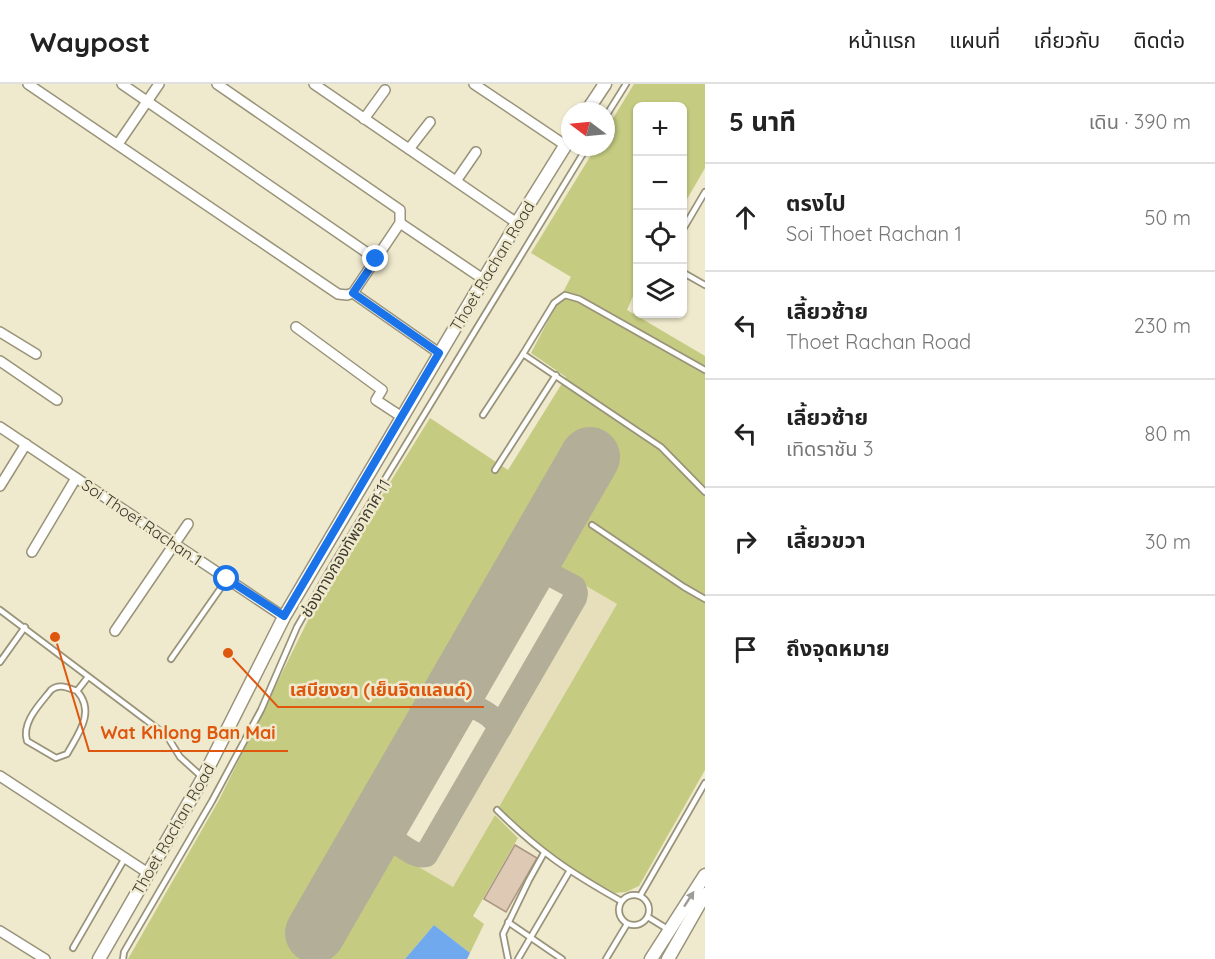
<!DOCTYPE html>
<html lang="th">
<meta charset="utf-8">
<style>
:root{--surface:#fff;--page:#f6f6f6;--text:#222;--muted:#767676;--line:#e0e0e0}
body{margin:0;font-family:Quicksand,"Noto Sans Thai",sans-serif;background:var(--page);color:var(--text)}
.controls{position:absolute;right:18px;top:18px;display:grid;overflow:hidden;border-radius:9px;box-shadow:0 2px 4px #0004}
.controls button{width:54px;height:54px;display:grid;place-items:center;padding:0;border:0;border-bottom:2px solid var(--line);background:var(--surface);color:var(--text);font:30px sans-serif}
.compass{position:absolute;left:561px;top:18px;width:54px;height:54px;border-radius:50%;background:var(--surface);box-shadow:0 2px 4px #0004;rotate:286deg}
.stop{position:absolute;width:18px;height:18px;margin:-14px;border:4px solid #1a73e8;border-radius:50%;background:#fff}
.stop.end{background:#1a73e8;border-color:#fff;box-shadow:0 2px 6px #0008}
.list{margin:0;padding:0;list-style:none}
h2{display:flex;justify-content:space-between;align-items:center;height:78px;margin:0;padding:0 24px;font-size:26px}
h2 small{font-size:20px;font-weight:400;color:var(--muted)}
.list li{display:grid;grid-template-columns:39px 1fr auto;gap:18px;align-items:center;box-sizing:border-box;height:108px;padding:0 24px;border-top:2px solid var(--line)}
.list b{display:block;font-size:22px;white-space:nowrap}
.list p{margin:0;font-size:20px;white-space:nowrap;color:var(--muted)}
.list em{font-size:20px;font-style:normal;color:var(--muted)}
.icon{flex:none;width:33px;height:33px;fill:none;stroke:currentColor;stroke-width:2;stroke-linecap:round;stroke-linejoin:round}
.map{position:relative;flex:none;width:705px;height:875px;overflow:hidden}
header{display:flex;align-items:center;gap:36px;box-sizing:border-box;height:84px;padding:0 30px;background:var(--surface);border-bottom:2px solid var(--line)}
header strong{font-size:28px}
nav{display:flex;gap:33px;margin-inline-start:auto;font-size:21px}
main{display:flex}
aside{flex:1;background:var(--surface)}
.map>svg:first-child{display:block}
.built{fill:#e7dfbc}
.green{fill:#c5cb81}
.water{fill:#71a9ef}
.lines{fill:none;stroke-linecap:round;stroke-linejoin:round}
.taxiway{stroke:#b2ae98;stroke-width:24}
.runway{stroke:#b2ae98;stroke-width:60}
.building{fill:#dec9b4;stroke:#a99581;stroke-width:1.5}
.service-casing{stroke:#99937a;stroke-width:8}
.minor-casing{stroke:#99937a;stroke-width:12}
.tertiary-casing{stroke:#99937a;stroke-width:15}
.service{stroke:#fff;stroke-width:4.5}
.minor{stroke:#fff;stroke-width:9}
.tertiary{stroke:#fff;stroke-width:12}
.oneway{fill:#9e9c97}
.route{stroke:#1a73e8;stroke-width:8}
.labels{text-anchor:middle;stroke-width:5;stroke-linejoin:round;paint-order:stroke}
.street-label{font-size:16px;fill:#3c3a2f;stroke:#efe9cd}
.leader{fill:none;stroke:#df570e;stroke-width:2}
.callout-dot{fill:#df570e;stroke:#efe9cd;stroke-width:2}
.callout-label{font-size:18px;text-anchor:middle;font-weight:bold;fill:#df570e;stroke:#efe9cd;stroke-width:5;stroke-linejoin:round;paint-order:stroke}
</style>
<header>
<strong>Waypost</strong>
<nav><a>หน้าแรก</a><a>แผนที่</a><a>เกี่ยวกับ</a><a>ติดต่อ</a></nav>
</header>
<main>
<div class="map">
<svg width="705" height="875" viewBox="0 0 705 875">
<rect width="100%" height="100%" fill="#efe9cd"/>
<path class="built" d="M547 479 617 520 453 803 383 762 392 748 423 765 493 644 462 625 471 610 500 627 566 513 537 496Z"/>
<path class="green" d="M634 0H705V84L683 122 682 22H638L637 203 627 226 705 272V686L639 802 626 808 615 809 583 792 541 763 499 723 617 520 547 479 606 377 578 361 298 846 326 863 383 762 453 803 495 731 518 754 473 832 484 840 470 869 434 841 405 875H128L219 716 322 508 430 334 508 386 566 293 531 269 571 193 531 169 596 63H606V46Z"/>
<path class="water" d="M434 841 470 869 467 875H405Z"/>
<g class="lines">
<g class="taxiway">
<path d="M457 605C466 626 489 623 500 644"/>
<path d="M371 753C395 747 408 775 426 771L575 514 576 509 574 503 538 484 534 471"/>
</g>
<path class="runway" d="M315 849 590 373"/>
</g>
<path class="building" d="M515 761 537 774 506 828 484 815Z"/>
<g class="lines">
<g class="service-casing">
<g id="service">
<path d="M606 32 626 0"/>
<path d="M682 147 705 108"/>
<path d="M682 188 705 201"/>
<path d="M705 286 579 215 565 211 554 219 523 270 661 363 705 408"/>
<path d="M483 331 523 270"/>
<path d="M495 386 556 291"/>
<path d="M592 441 684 503 705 515"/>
<path d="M0 526 158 645 167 652 180 673 201 692"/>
<path d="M171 575 227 495"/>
<path d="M0 578 25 543"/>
<path d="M77 607C96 628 78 650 67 670L56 674 27 657C21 638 41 619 51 606 59 599 68 604 77 607L88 593"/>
<path d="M497 726C538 767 571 789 621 817"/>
<circle cx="634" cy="826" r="15"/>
<path d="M640 812 705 699"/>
<path d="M648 833 669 846"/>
<path d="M508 838 562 875"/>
<path d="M73 864 125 774"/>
<path d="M123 875 124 868 212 717 261 626 297 543 332 482 587 63"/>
<path d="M508 875 503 850 529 796 544 769"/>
<path d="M518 875 569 788"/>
<path d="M606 875 627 840"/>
</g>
</g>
<g class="minor-casing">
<g id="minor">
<path d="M28 0 338 210 347 211 353 209 400 139V126L217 0"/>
<path d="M122 0 376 175"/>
<path d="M314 0 517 139"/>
<path d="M474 0 565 61"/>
<path d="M364 35 385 6"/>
<path d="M118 60 159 0"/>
<path d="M409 65 430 38"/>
<path d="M456 97 476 68"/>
<path d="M400 139 483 195"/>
<path d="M353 209 439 269"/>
<path d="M296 243 382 306 376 316 402 333"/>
<path d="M0 248 36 270"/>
<path d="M0 277 57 316"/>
<path d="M0 343 284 533"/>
<path d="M0 402 26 360"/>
<path d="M32 468 76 394"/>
<path d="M115 547 188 440"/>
<path d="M0 692 148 789"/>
<path d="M0 847 45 875"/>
</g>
</g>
<g class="tertiary-casing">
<g id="tertiary">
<path d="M587 27 605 0"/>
<path d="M99 875 203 694 284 533 517 139 570 54"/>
<path d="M651 875 705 791"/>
<path d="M668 875 705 810"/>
</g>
</g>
<use href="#service" class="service"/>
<use href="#minor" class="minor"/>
<use href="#tertiary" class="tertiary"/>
</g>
<defs><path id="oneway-solid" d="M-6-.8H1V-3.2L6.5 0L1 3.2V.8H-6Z" transform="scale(1.5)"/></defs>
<use class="oneway" href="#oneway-solid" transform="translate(689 815) rotate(-57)"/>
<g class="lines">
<path class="route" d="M227 495 284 532 439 269 353 209 376 175"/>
</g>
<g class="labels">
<g class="street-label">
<text transform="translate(492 182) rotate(-59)" y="6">Thoet Rachan Road</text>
<text transform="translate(142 438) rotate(34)" y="6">Soi Thoet Rachan 1</text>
<text transform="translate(345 464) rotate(-59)" y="6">ช่องทางกองทัพอากาศ 11</text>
<text transform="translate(173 745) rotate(-60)" y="6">Thoet Rachan Road</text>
</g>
</g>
<path class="leader" d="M228 569L278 623H484M55 553L89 667H288"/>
<g class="callout-dot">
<circle cx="228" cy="569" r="6"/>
<circle cx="55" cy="553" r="6"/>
</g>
<g class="callout-label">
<text x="381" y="612">เสบียงยา (เย็นจิตแลนด์)</text>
<text x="188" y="655">Wat Khlong Ban Mai</text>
</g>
</svg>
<div class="controls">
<button>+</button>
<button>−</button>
<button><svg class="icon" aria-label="locate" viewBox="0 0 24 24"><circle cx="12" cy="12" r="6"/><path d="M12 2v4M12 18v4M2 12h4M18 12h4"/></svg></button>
<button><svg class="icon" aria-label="layers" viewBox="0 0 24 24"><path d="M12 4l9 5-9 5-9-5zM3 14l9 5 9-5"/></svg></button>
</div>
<svg class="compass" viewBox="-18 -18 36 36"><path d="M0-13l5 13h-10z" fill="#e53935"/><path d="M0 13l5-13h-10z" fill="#767676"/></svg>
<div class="stop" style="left:227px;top:495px"></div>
<div class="stop end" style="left:376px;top:175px"></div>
</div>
<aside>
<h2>5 นาที<small>เดิน · 390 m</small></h2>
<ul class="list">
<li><svg class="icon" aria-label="ahead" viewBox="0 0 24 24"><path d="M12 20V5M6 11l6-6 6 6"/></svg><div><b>ตรงไป</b><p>Soi Thoet Rachan 1</p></div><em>50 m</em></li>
<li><svg class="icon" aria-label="left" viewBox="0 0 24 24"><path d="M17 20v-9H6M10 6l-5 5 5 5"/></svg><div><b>เลี้ยวซ้าย</b><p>Thoet Rachan Road</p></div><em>230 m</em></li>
<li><svg class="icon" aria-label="left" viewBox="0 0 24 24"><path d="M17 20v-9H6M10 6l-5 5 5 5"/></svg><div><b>เลี้ยวซ้าย</b><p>เทิดราชัน 3</p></div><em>80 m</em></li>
<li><svg class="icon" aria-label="right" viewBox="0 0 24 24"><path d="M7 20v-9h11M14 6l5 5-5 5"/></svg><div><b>เลี้ยวขวา</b></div><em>30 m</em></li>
<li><svg class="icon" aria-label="arrive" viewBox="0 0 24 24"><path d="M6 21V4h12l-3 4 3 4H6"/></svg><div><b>ถึงจุดหมาย</b></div></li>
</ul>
</aside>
</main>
